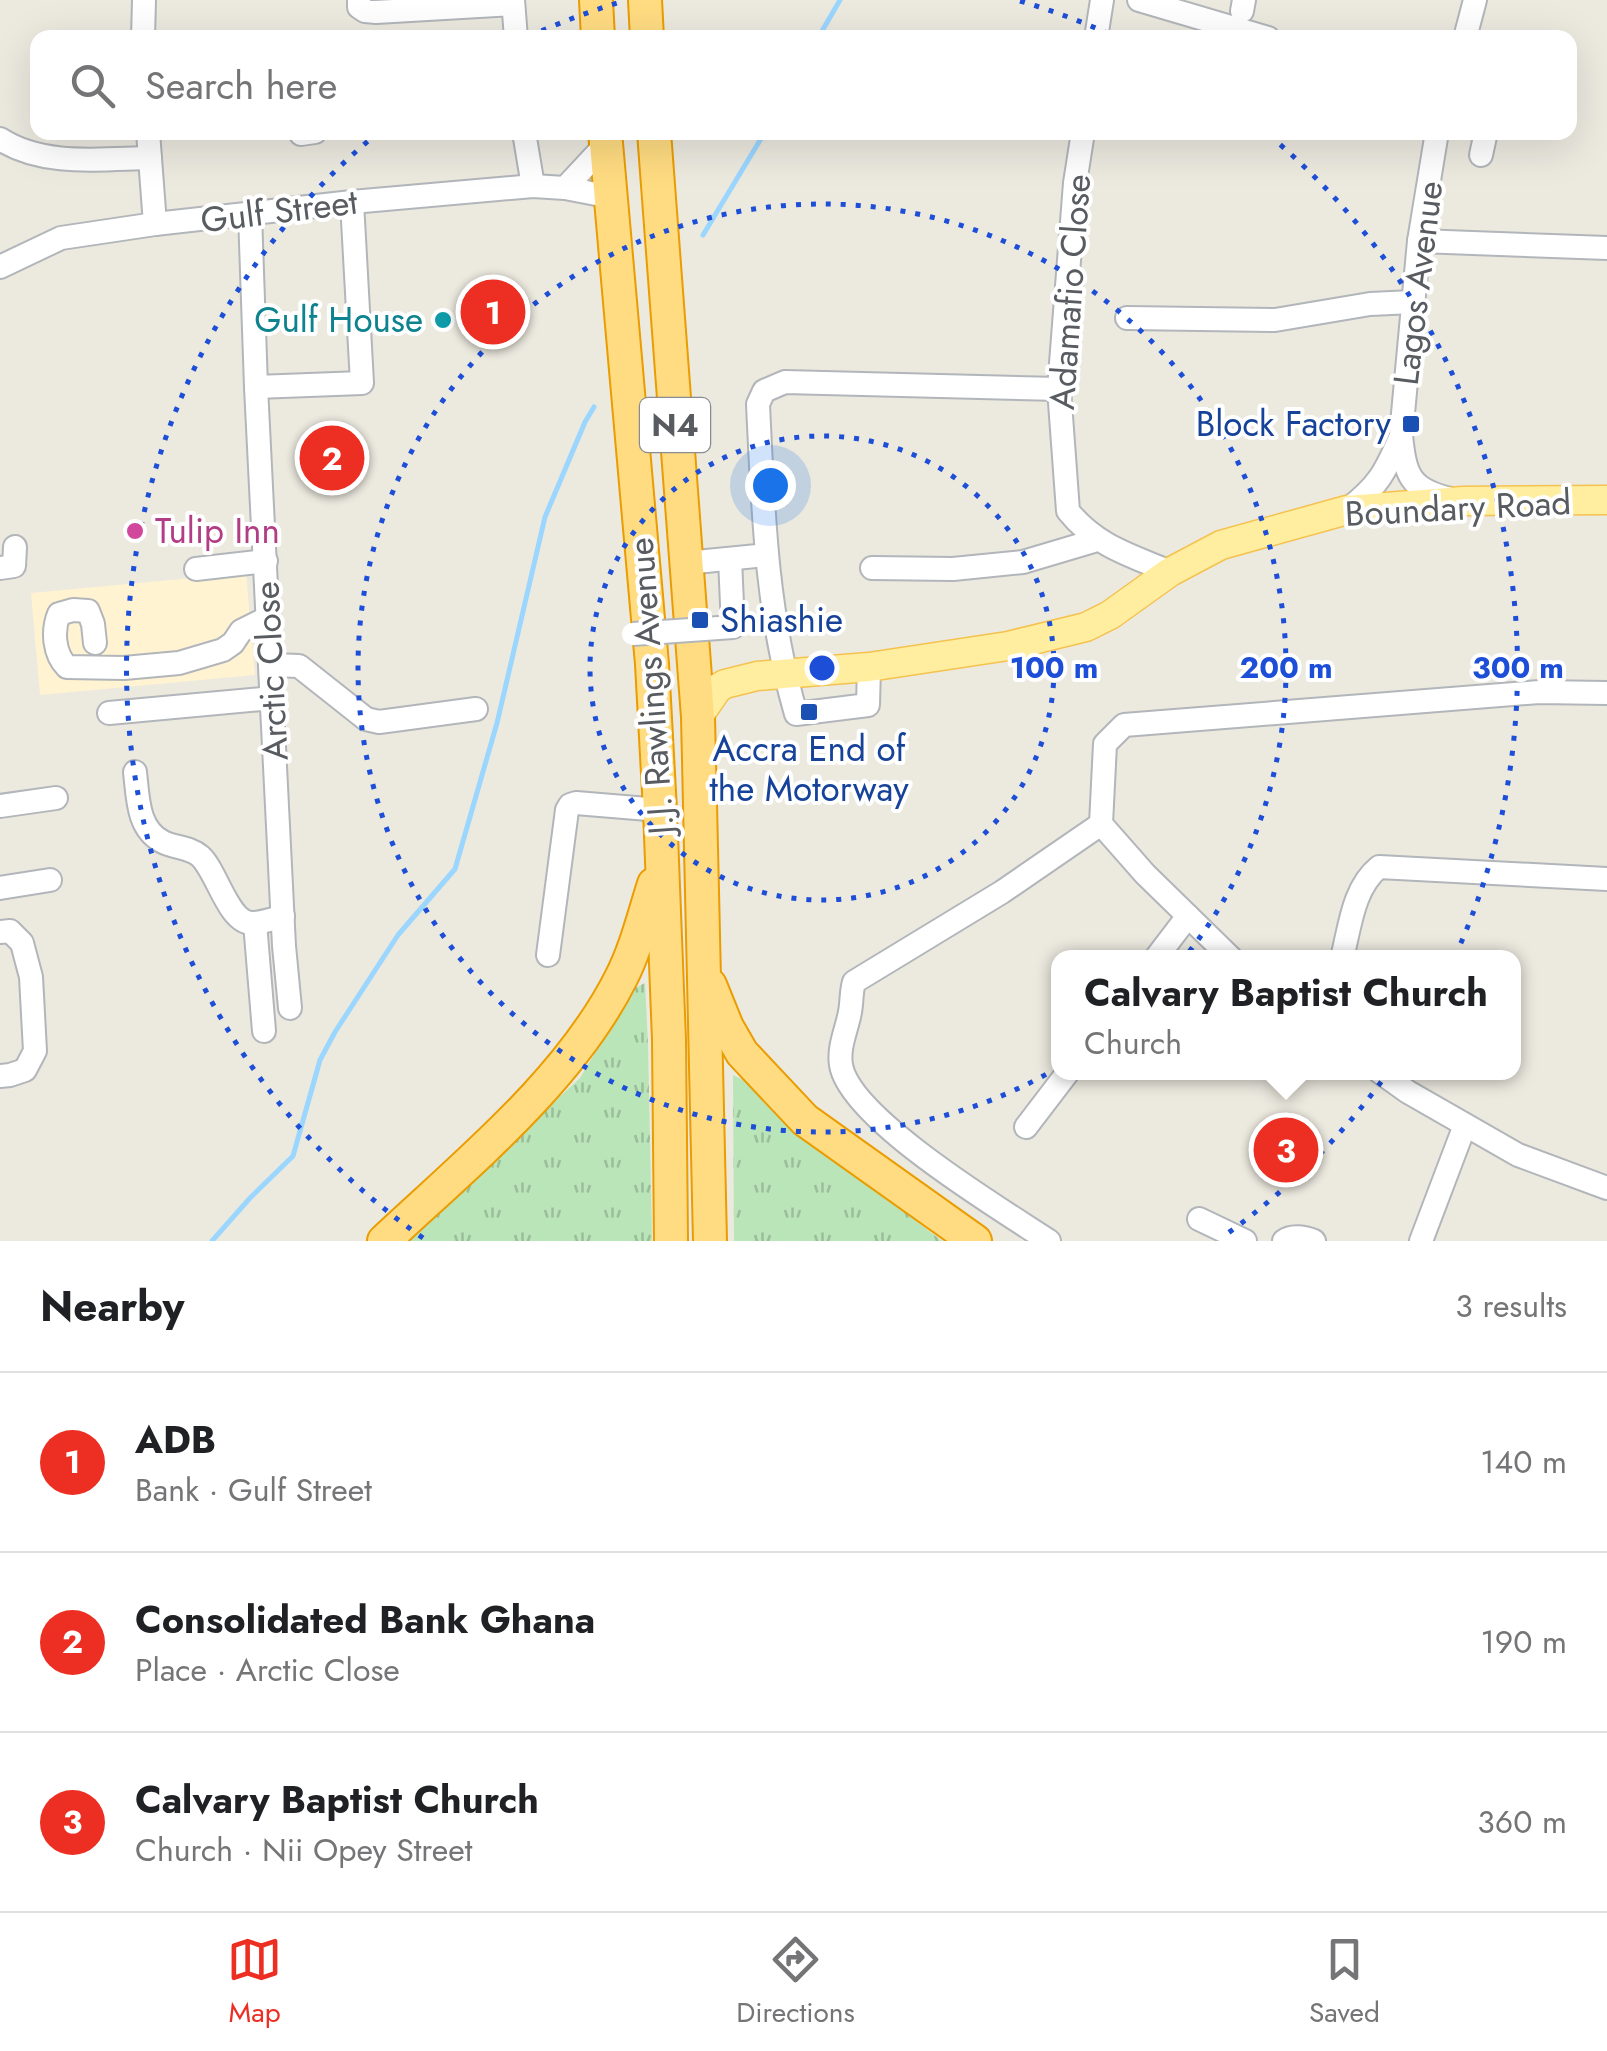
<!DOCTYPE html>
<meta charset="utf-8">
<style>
:root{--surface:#fff;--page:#f2f2f2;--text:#202124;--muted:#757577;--line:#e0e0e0;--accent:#ed2e23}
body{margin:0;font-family:Jost,sans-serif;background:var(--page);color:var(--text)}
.you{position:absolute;left:770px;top:485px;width:35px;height:35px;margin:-25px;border:8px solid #fff;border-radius:50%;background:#1a73e8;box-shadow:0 0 0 15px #1a73e833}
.badge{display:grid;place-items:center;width:65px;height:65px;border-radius:50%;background:var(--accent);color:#fff;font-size:32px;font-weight:700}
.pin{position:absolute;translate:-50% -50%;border:5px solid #fff;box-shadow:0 2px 10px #0006}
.popup{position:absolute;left:1051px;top:950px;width:470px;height:130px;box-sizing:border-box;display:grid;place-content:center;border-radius:20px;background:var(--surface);filter:drop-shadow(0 2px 8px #0005);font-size:32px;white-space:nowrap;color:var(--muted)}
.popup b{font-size:38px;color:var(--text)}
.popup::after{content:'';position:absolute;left:50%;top:100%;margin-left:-20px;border:20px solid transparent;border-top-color:var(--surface)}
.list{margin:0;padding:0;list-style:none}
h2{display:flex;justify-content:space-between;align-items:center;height:130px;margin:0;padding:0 40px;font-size:42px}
h2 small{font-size:32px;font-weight:400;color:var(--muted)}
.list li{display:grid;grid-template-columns:65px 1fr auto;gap:30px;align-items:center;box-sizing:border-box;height:180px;padding:0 40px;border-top:2px solid var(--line)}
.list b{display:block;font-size:38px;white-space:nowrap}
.list p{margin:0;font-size:32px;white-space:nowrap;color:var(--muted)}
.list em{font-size:32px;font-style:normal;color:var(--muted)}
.icon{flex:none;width:55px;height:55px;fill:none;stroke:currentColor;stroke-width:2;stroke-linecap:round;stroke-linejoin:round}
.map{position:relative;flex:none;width:1607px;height:1241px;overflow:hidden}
.search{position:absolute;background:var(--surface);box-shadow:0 10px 40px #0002;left:30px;right:30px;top:30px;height:110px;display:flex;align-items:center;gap:25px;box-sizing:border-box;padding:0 35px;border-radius:20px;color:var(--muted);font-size:38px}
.sheet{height:670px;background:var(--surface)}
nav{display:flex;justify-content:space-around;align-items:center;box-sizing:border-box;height:140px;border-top:2px solid var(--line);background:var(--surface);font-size:28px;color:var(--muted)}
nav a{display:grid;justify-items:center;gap:5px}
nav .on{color:var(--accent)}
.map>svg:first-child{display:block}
.commercial{fill:#fff3d1}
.grass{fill:url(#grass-tufts)}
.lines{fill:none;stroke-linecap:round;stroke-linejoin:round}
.stream{stroke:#9bd6ff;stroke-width:5}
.minor-casing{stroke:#b2b6ba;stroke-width:26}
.major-casing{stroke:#f5c24f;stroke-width:31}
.highway-casing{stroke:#ea9c00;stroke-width:36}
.minor{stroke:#fff;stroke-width:22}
.major{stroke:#ffeea0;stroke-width:28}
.highway{stroke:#ffdc82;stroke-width:32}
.minor-bridge-casing{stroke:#b2b6ba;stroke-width:26;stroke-linecap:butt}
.minor-bridge{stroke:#fff;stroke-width:22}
.ring{fill:none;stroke:#1d4ed8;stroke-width:5;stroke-dasharray:5 10}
.culture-dot{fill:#0f9aa8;stroke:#fff;stroke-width:4}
.transit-dot{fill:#1a4fb4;stroke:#fff;stroke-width:4}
.hotel-dot{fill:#d1479c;stroke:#fff;stroke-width:4}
.labels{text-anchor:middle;stroke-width:8;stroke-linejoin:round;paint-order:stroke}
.shield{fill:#fff;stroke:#8a8d90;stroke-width:2.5}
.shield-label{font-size:32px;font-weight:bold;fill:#585c61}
.street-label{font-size:35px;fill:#585c61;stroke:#fff}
.culture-label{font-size:35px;fill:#0d838f;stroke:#fff;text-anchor:end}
.transit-label{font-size:35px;fill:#164399;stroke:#fff;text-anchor:end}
.hotel-label{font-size:35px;fill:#b23c85;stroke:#fff;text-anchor:start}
.centre{fill:#1d4ed8;stroke:#fff;stroke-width:5}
.ring-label{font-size:30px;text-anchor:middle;font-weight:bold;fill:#1d4ed8;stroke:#fff;stroke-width:8;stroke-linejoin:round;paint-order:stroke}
</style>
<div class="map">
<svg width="1607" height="1241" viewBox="0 0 1607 1241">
<defs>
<pattern id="grass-tufts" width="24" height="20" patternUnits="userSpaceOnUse" patternTransform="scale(2.5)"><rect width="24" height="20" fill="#bae5b9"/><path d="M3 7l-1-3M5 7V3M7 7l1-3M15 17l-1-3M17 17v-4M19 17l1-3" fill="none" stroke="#9abd9a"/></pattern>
</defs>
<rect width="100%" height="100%" fill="#ece9df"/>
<path class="commercial" d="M246 573 255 675 40 695 31 593Z"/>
<g class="grass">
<path d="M645 983 648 1044 652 1241H404L580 1078 633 989Z"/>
<path d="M733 1075 750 1083 869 1185 942 1241H734Z"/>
</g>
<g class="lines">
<g class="stream">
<path d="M818 38 840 0"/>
<path d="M703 235 765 132"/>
<path d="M212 1241 250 1198 293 1156 320 1060 335 1032 398 935 455 869 497 723 545 517 585 422 594 407"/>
</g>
<g class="minor-casing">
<g id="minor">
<path d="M359 0V7L365 11 376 12 513 4"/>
<path d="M513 0 516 38"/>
<path d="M1139 0 1268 38"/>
<path d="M1242 11 1244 0"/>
<path d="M143 38 144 0"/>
<path d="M1096 38 1102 0"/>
<path d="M1465 38 1475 0"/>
<path d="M148 132 155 224"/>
<path d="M524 132 533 186"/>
<path d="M1083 132 1075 183 1059 389 1068 511C1096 546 1130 555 1170 572"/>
<path d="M1437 132 1419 241 1401 435C1405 474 1409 490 1451 499"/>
<path d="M301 134 315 132"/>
<path d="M0 139C43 167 101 159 150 158"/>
<path d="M1481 155 1486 132"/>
<path d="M565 188 606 144"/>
<path d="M250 214 256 387 284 946 290 1008"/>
<path d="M1419 241 1607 248"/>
<path d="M0 267 61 238 155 224 352 202 533 186 565 188 612 197"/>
<path d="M1127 318 1275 320 1370 304 1413 302"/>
<path d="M256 387 362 383 352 202"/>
<path d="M1347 510C1378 486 1385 473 1400 438"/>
<path d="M730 559 733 627"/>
<path d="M686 563 766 555"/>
<path d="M0 568 14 566 15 547"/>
<path d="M872 568 953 569 1023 562 1097 540"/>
<path d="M196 569 266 561"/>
<path d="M95 643 93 624 88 611 73 610 59 614C52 631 54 654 67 667L124 668 179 663 223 650 233 643 241 631 269 617"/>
<path d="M271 665 299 666 366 719 379 722 476 709"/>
<path d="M869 667 868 705 796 714C766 611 763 510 758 404L764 391 785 382 1059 389"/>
<path d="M109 713 273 698"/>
<path d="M135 772C138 797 137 829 163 842 175 848 190 847 200 856 217 871 228 923 252 923 262 923 273 919 283 916"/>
<path d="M0 806 56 798"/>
<path d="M0 888 50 880"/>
<path d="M255 923 264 1031"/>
<path d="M0 932 10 931 22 943 31 977 35 1051 25 1070 10 1075 0 1076"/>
<path d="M548 955 567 810 570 805 576 803 660 810"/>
<path d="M1156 958 1188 916"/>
<path d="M1231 958 1145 874 1101 824 1105 744 1124 725 1539 692 1607 693"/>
<path d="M1342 958C1350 927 1353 888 1379 867L1607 879"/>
<path d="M1380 1072 1408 1092 1518 1155 1607 1188"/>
<path d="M1026 1127 1068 1072"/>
<path d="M1199 1219 1245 1241"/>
<path d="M1049 1241C1002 1210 850 1119 841 1065 838 1047 847 1029 850 1012 852 1001 851 992 854 982L1002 892 1101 824"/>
<path d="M1284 1241C1292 1235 1305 1237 1314 1241"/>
<path d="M1421 1241 1465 1125"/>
</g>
</g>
<g class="major-casing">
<path id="major" d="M698 717 718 688 725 684 757 676 869 667 1008 646 1086 627 1110 615 1170 572 1221 545 1347 510 1463 501 1607 500"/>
</g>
<g class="highway-casing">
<g id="highway">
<path d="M596 0 598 38"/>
<path d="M645 0 647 38"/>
<path d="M605 132 652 664 660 810 669 1040 671 1241"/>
<path d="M654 132 698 717 710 1241"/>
<path d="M710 985 727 1027 742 1053 805 1120 975 1241"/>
<path d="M384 1241C467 1163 569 1081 621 978 636 949 644 915 654 884"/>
</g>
</g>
<use href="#minor" class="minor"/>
<use href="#major" class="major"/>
<use href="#highway" class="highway"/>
<g class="minor-bridge-casing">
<path id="minor-bridge" d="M633 634 733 627"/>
</g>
<use href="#minor-bridge" class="minor-bridge"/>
</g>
<g class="ring">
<circle cx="822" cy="668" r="232"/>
<circle cx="822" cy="668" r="464"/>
<path d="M423 1238A696 696 0 0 1 375 135M528 37A696 696 0 0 1 624 1M1020 1A696 696 0 0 1 1116 37M1269 135A696 696 0 0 1 1221 1238"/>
</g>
<circle class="culture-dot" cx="443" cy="320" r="10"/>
<g class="transit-dot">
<rect x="1401" y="414" width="20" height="20" rx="5"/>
<rect x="690" y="610" width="20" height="20" rx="5"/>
<rect x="799" y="702" width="20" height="20" rx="5"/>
</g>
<circle class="hotel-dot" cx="135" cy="531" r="10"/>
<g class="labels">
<rect class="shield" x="640" y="398" width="70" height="54" rx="8"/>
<g class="shield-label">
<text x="675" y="436">N4</text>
</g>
<g class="street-label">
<text transform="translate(279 211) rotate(-7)" y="12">Gulf Street</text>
<text transform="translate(1418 283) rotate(-83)" y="12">Lagos Avenue</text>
<text transform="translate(1070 292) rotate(-86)" y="12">Adamafio Close</text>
<text transform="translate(1458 508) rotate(-3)" y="12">Boundary Road</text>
<text transform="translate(271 671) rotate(-93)" y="12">Arctic Close</text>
<text transform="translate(651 686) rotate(-94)" y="12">J.J. Rawlings Avenue</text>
</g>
<g class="culture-label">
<text x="423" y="332">Gulf House</text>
</g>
<g class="transit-label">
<text x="1391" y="436">Block Factory</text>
<text x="720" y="632" text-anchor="start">Shiashie</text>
<text x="809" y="761" text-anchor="middle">Accra End of<tspan x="809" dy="40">the Motorway</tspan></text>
</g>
<g class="hotel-label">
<text x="155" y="543">Tulip Inn</text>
</g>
</g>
<circle cx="822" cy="668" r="15" class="centre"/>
<g class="ring-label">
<text x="1054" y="678">100 m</text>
<text x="1286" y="678">200 m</text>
<text x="1518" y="678">300 m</text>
</g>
</svg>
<div class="you"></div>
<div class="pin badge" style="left:493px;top:312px">1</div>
<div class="pin badge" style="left:332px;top:458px">2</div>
<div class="pin badge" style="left:1286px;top:1150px">3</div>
<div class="popup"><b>Calvary Baptist Church</b>Church</div>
<div class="search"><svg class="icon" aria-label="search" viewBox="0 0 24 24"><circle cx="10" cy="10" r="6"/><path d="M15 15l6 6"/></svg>Search here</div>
</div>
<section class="sheet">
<h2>Nearby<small>3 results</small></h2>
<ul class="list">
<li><span class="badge">1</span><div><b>ADB</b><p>Bank · Gulf Street</p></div><em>140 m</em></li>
<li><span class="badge">2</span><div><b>Consolidated Bank Ghana</b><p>Place · Arctic Close</p></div><em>190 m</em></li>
<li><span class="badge">3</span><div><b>Calvary Baptist Church</b><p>Church · Nii Opey Street</p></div><em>360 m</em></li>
</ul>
</section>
<nav>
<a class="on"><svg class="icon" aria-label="map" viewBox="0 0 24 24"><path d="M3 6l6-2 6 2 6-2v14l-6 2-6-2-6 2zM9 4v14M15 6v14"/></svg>Map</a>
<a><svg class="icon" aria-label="directions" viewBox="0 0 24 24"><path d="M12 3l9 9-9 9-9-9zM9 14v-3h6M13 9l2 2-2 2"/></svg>Directions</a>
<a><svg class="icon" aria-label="saved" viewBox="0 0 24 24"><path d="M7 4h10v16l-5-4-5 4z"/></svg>Saved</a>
</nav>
